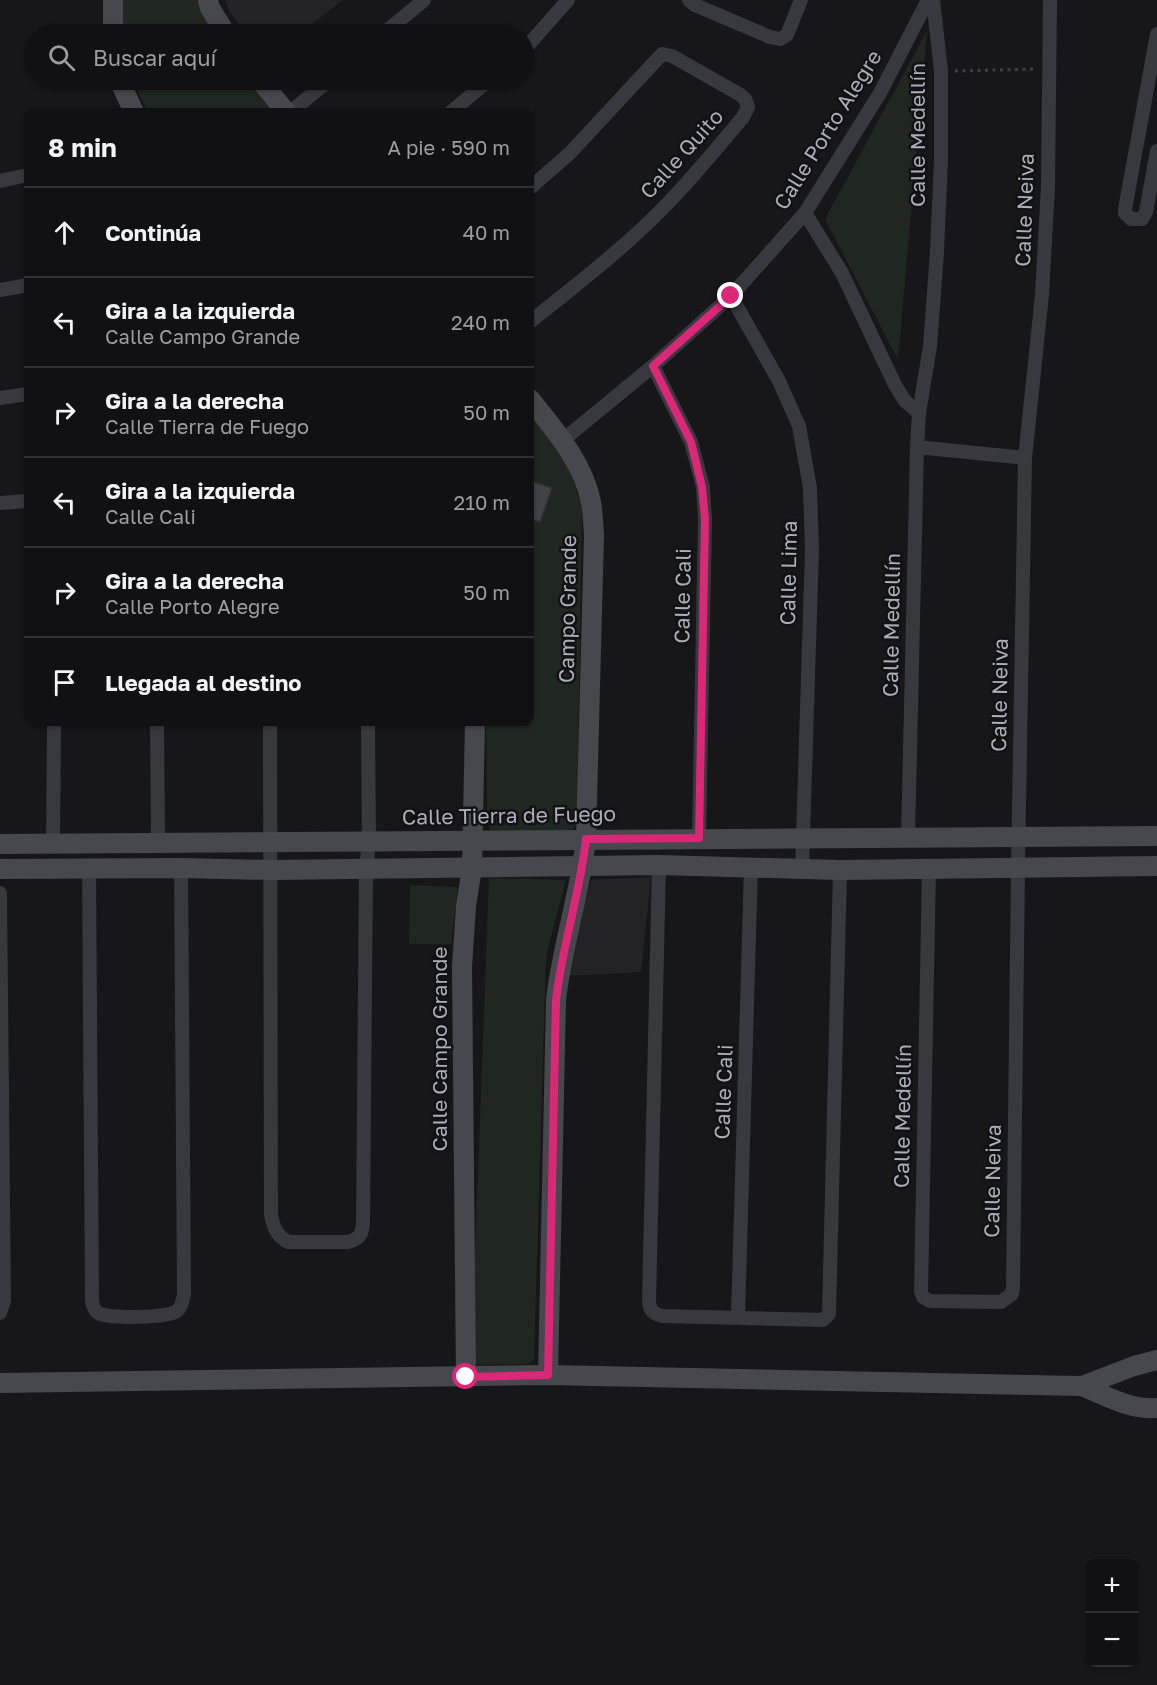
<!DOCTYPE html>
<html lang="es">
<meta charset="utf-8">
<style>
:root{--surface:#111113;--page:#1a1a1c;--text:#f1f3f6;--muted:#9c9da0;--line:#303133}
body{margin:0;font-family:"Golos Text",sans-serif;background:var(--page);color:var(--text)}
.controls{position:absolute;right:18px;bottom:18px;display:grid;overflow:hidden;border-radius:12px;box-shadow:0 2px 4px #0004}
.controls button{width:54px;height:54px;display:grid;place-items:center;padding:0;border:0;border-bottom:2px solid var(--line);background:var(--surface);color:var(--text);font:30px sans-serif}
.stop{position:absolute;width:18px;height:18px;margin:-14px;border:4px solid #db2777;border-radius:50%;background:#fff}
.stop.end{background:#db2777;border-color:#fff;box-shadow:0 2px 6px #0008}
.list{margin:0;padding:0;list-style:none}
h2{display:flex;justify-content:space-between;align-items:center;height:78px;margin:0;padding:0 24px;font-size:26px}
h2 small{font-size:20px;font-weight:400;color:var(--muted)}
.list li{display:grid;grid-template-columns:39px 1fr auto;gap:18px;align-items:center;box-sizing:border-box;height:90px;padding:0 24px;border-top:2px solid var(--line)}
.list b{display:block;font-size:22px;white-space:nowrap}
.list p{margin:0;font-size:20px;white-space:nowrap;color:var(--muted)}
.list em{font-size:20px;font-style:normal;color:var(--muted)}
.icon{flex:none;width:33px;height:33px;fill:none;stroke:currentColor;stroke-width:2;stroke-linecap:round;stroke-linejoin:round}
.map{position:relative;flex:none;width:1157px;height:1685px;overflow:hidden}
.search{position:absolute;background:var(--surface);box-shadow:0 2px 4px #0004;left:24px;top:24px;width:510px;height:66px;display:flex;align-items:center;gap:15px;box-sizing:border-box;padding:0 21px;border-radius:33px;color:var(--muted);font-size:22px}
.panel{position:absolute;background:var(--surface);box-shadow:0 2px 4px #0004;left:24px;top:108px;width:510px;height:618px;border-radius:12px}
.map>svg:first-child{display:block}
.built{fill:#232326}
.green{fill:#1f2720}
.building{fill:#414246;stroke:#313135;stroke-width:1.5}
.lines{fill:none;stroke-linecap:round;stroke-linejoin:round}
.path{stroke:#3e4045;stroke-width:3;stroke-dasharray:3 4.5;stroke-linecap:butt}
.street{stroke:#38393e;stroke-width:14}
.secondary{stroke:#46484d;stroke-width:20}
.route{stroke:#db2777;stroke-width:8}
.labels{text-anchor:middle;stroke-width:5;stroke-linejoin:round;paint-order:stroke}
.street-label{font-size:21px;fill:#aaaeb8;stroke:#121214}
</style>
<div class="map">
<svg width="1157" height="1685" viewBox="0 0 1157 1685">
<rect width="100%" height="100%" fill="#171719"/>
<g class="built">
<path d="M225 0H343L299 34H247L229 11Z"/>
<path d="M651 877 641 972 565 976 591 880Z"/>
</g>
<g class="green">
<path d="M122 0H201L218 34H122Z"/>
<path d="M927 31 898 360 825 219Z"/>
<path d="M132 80H251L275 112H148Z"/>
<path d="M530 412 554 442 568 466 582 506 577 823 573 829 567 833 491 832 487 814 486 722H530Z"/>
<path d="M489 878 566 880 546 957 534 1359 528 1364 477 1365 471 1358Z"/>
<path d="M410 885 458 887 451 944H409Z"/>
</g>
<path class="building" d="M530 481 552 488 540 522 530 519Z"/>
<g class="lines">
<path class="path" d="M955 71 1036 69"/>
<g class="street">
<path d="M689 0 695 5 770 37 780 39 787 35 801 0"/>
<path d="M383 34 424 0"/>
<path d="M1157 34 1125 209V213L1131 219H1142L1146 212 1157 151"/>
<path d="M524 50 568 0"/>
<path d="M290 112 330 80"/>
<path d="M451 112 489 80"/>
<path d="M0 181 28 175"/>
<path d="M530 188 570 153 662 54 672 56 739 94 745 99 748 107 743 117C719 146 695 175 668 203 626 247 577 284 530 322"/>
<path d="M805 213 842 273 895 385 905 401 919 413"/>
<path d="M0 290 28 285"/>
<path d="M731 296 779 381 799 426 810 488 812 550 802 868"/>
<path d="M653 366 691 442 703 487 705 519 699 838"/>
<path d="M0 398 28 394"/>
<path d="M563 440 653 366 731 296 805 213 880 93 928 0"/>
<path d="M917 447 1025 458"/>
<path d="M0 503 28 501"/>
<path d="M157 722 158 842"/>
<path d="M270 722 271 1215C274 1228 276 1235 288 1242H348C359 1239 362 1235 363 1224L366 869 369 841 368 722"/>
<path d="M908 838 917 447 919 413 930 346 937 252 941 159V71L933 0"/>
<path d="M53 843 54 722"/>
<path d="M659 865 649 1302C650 1311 654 1314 662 1316L823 1320 829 1314 840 870"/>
<path d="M89 869 92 1301C93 1306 94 1310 98 1313 107 1319 169 1318 177 1311 182 1307 182 1301 184 1295L181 868"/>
<path d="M929 869 921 1292 923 1297 930 1301 1001 1302 1012 1294 1013 1287 1018 867 1025 458 1042 295 1048 186 1050 0"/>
<path d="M0 893 4 1301 0 1313"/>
<path d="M738 1317 751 867"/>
</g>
<g class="secondary">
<path d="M113 0V34"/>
<path d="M208 0 210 8 226 34"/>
<path d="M119 80 134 112"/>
<path d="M260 80 286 112"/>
<path d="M530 399C554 429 583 462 591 502 593 513 593 524 594 535L586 839C580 894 562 946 556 1000L548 1375"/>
<path d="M0 844 1157 836"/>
<path d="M0 869 181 868 271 870 659 865 840 870 1157 866"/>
<path d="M466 1377 462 967 466 906 472 868 475 722"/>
<path d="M0 1383 548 1375 1082 1386C1106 1396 1130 1410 1157 1408"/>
<path d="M1082 1386 1134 1366 1157 1360"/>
</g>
</g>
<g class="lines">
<path class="route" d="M466 1377 548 1375 556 1000C562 946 580 894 586 839L699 838 705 519 702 487 691 442 653 366 731 296"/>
</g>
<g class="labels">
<g class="street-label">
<text transform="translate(828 130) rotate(-58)" y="7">Calle Porto Alegre</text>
<text transform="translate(918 135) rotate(-90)" y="7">Calle Medellín</text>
<text transform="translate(682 154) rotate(-48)" y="7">Calle Quito</text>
<text transform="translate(1025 210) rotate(-88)" y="7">Calle Neiva</text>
<text transform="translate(789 573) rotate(-89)" y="7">Calle Lima</text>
<text transform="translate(683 596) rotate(-89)" y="7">Calle Cali</text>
<text transform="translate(568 609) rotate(-89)" y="7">Campo Grande</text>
<text transform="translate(892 625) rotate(-89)" y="7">Calle Medellín</text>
<text transform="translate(1000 695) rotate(-89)" y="7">Calle Neiva</text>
<text transform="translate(509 816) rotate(-1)" y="7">Calle Tierra de Fuego</text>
<text transform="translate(440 1049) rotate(-90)" y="7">Calle Campo Grande</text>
<text transform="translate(724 1092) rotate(-88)" y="7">Calle Cali</text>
<text transform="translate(903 1116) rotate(-89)" y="7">Calle Medellín</text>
<text transform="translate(993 1181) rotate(-89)" y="7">Calle Neiva</text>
</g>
</g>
</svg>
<div class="controls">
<button>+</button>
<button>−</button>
</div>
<div class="stop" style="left:466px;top:1377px"></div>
<div class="stop end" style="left:731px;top:296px"></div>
<div class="search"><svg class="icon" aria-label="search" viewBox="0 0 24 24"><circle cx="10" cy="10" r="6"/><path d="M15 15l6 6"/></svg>Buscar aquí</div>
<section class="panel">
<h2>8 min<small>A pie · 590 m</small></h2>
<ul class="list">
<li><svg class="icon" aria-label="ahead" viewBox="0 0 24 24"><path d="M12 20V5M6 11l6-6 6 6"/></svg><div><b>Continúa</b></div><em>40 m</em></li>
<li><svg class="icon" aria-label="left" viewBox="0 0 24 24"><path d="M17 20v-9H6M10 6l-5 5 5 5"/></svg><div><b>Gira a la izquierda</b><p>Calle Campo Grande</p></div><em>240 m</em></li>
<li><svg class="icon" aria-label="right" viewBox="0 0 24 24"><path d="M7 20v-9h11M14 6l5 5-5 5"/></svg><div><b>Gira a la derecha</b><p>Calle Tierra de Fuego</p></div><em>50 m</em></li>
<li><svg class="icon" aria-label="left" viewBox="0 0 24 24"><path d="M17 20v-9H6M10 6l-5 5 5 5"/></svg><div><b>Gira a la izquierda</b><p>Calle Cali</p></div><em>210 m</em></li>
<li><svg class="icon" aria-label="right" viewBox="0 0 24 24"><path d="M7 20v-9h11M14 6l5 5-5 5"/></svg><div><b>Gira a la derecha</b><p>Calle Porto Alegre</p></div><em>50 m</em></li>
<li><svg class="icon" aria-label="arrive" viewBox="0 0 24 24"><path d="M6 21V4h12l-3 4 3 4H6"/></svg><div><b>Llegada al destino</b></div></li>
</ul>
</section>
</div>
